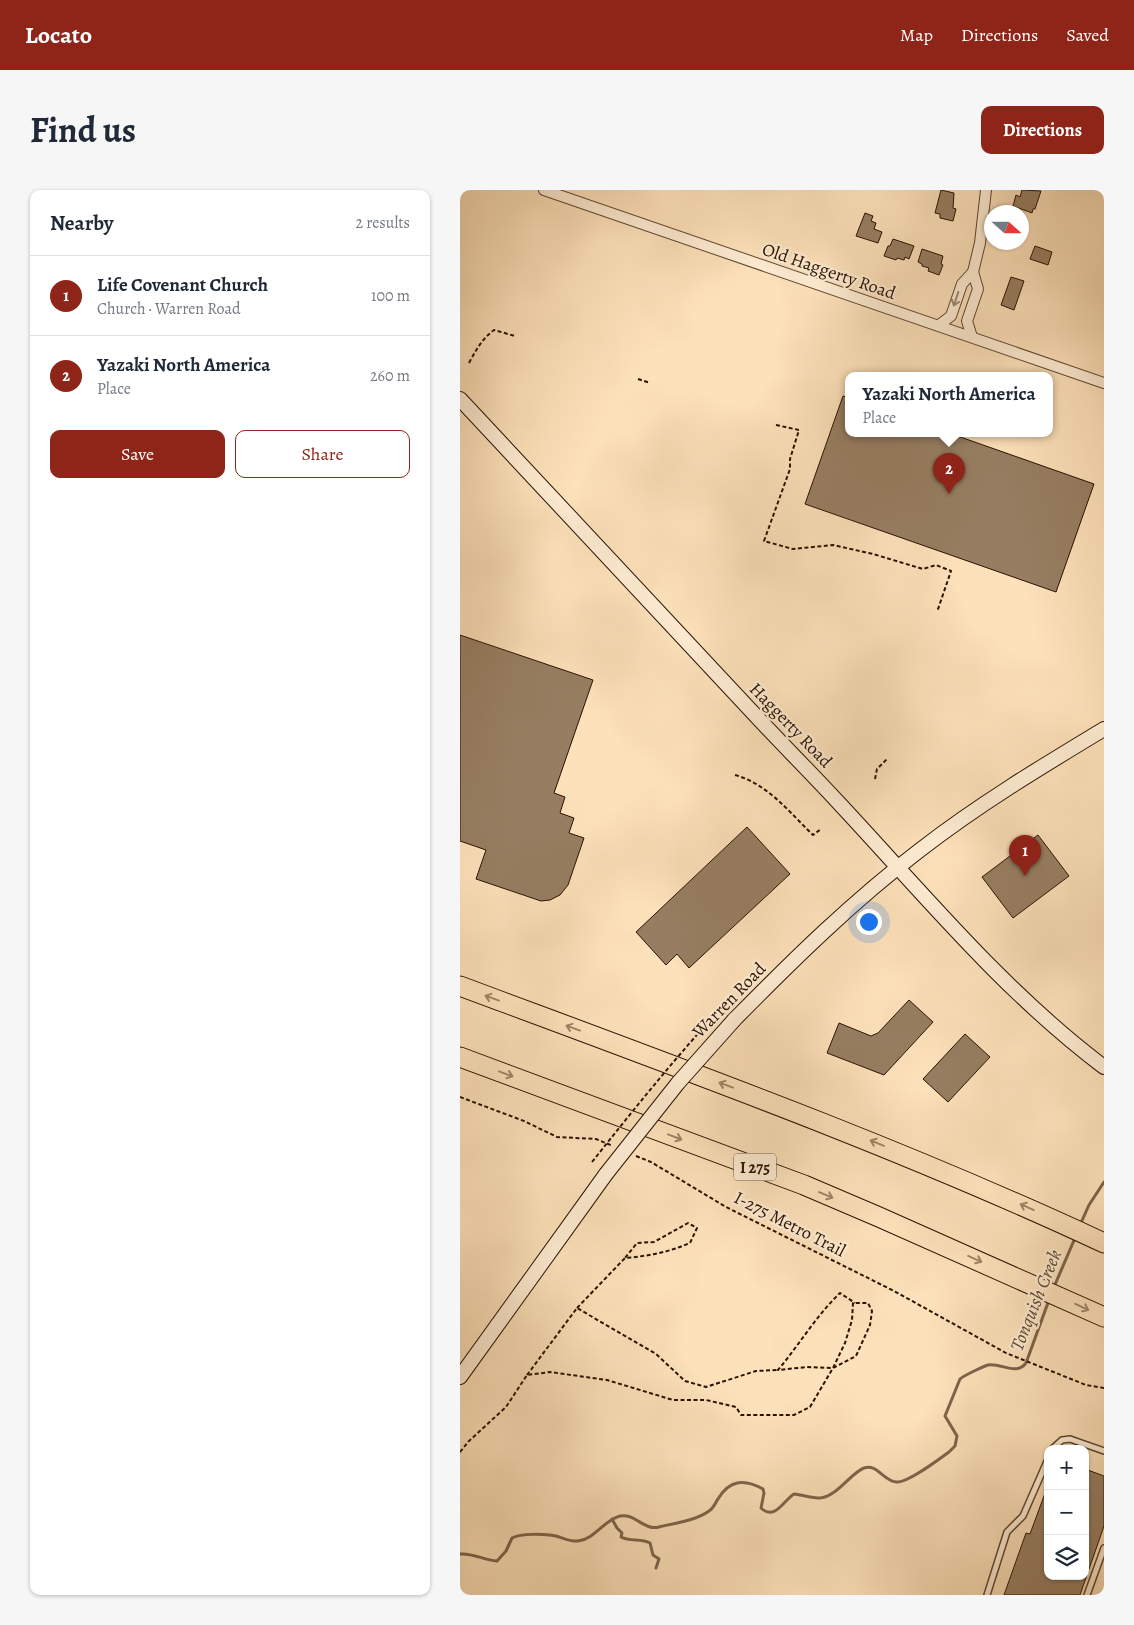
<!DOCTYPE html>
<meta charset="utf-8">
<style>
:root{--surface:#fff;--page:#f6f6f7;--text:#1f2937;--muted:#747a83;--line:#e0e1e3;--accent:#8f2418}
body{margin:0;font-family:Alegreya,serif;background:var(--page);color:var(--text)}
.controls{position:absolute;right:15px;bottom:15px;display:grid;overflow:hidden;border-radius:10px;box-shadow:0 1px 4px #0004}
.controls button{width:45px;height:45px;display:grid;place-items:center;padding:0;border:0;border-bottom:1px solid var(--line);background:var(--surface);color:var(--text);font:25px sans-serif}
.compass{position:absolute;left:524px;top:15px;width:45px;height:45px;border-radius:50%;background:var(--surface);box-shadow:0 1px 4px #0004;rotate:111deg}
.you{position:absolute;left:408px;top:731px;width:18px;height:18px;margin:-12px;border:4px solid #fff;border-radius:50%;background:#1a73e8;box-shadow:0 0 0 8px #1a73e833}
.badge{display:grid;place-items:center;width:32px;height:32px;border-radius:50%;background:var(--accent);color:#fff;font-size:16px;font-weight:700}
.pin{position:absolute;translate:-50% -41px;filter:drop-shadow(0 1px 2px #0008)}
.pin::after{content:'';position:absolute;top:26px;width:18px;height:15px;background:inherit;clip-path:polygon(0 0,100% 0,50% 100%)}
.popup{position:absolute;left:385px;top:182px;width:208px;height:65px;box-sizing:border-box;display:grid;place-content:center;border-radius:10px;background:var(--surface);filter:drop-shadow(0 1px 4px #0005);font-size:16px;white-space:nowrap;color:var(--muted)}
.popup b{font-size:19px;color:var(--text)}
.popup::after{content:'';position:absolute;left:50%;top:100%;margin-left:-10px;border:10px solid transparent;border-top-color:var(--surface)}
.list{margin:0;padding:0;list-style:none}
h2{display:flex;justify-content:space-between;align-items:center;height:65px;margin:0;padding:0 20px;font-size:21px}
h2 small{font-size:16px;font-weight:400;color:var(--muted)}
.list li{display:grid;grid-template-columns:32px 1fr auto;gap:15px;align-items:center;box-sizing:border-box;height:80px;padding:0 20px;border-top:1px solid var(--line)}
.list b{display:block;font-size:19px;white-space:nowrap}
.list p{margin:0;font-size:16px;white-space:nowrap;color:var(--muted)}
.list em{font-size:16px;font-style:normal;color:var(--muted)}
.actions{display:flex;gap:10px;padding:15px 20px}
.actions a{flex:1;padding:11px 0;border:1px solid var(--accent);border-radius:10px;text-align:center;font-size:18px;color:var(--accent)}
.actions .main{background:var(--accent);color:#fff}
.icon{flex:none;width:28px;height:28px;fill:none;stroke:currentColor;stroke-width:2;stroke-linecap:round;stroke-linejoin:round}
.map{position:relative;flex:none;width:644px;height:1405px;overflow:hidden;border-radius:10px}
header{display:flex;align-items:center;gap:30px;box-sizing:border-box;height:70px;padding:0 25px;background:var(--accent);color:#fff}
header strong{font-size:24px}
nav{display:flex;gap:28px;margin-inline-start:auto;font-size:18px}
.intro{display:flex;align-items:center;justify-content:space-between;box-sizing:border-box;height:120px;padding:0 30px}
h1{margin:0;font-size:35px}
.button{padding:12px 22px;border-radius:10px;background:var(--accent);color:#fff;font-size:18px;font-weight:700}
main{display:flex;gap:30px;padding:0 30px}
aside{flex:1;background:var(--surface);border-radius:10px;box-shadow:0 1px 4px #0004}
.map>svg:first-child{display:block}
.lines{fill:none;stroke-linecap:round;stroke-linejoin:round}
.stream{stroke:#7d644b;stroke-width:3}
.building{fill:#977e62;stroke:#291202}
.service-casing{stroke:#5e4630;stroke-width:8}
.minor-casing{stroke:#5e4630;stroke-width:12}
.secondary-casing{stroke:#291202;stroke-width:16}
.motorway-casing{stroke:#291202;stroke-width:21}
.path{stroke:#291202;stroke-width:2;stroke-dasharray:4 2.5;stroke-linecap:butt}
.service{stroke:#feecd2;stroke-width:5}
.minor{stroke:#feecd2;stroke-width:10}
.secondary{stroke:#feecd2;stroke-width:14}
.motorway{stroke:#fde1ba;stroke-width:19}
.secondary-bridge-casing{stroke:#291202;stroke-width:16;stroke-linecap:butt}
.path-bridge{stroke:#291202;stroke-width:2;stroke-dasharray:4 2.5;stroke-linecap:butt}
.secondary-bridge{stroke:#feecd2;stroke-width:14}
.oneway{stroke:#9e8a74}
.oneway2{stroke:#9e8467}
.labels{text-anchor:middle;stroke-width:4.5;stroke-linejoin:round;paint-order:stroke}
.shield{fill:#feecd2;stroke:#695340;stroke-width:1}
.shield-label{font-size:16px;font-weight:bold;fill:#291202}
.street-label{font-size:18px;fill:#291202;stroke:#feecd2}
.water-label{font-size:19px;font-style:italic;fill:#614932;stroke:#feecd2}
</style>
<header>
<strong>Locato</strong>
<nav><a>Map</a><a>Directions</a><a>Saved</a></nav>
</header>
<div class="intro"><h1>Find us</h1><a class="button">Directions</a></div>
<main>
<aside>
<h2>Nearby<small>2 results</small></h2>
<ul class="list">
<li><span class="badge">1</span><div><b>Life Covenant Church</b><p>Church · Warren Road</p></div><em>100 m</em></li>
<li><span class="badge">2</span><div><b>Yazaki North America</b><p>Place</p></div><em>260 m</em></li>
</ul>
<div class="actions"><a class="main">Save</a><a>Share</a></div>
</aside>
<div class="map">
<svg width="644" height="1405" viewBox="0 0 644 1405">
<rect width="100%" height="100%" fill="#fde1ba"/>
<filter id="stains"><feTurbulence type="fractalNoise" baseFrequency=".004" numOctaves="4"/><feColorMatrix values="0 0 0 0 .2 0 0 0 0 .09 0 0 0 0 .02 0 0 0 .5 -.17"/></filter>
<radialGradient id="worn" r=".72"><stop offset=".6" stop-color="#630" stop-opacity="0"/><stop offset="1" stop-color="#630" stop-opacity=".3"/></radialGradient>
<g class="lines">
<g class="stream">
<path d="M620 1035 629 1015 644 992"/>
<path d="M594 1097 615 1048"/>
<path d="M152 1329 157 1338 162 1343 161 1347C170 1352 181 1348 190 1353L193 1365 199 1369 196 1378"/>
<path d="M0 1364C14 1363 23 1370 37 1371L46 1361 52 1348C61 1343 86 1344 96 1346 103 1348 111 1352 118 1351 135 1349 144 1330 160 1326 175 1323 184 1341 199 1337 215 1333 235 1331 249 1321 254 1318 255 1313 258 1309 270 1289 285 1289 303 1299L304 1303 301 1318C315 1331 323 1311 334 1304 343 1305 352 1308 360 1308 375 1308 392 1282 404 1278 417 1273 424 1292 437 1292 448 1293 479 1269 489 1262L495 1256 497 1246 485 1226 500 1189C503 1186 524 1176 528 1175 542 1173 556 1186 566 1173L589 1110"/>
</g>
</g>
<g class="building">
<path d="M481 0 494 3 493 18 496 19 493 31 480 28V24L475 23Z"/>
<path d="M562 0 581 1 575 19H573L572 23 553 16 556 5 560 7Z"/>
<path d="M405 23 413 26 411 31 416 33 414 39 422 42 418 53 396 46Z"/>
<path d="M433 49 454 56 449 69 445 67 444 70 437 68 436 70 424 66 428 56H430Z"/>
<path d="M575 56 592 62 588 75 570 69Z"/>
<path d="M462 59 483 66 481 74 483 75 479 85 468 81 469 78 462 76V74L458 72Z"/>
<path d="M551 87 564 91 554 120 541 115Z"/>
<path d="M383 206 389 208V243H489L634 294 596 402 345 314Z"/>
<path d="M0 445 133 490 94 603 105 607 100 623 114 628 109 643 124 648 108 695 100 705 90 710 81 711 16 689 26 660 0 651Z"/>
<path d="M287 637 330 684 229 778 217 764 206 775 176 742Z"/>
<path d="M578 645 609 686 553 728 522 687Z"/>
<path d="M449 810 473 832 424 885 367 863 379 833 411 846 418 843Z"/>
<path d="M505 844 530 867 488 912 463 889Z"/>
<path d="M625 1279 644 1286V1336L620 1405H544L566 1343 570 1344 588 1295V1386H625Z"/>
</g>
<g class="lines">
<g class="service-casing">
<g id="service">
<path d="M592 1259 602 1250 610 1249 644 1261"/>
<path d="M527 1405 547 1342 563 1326 588 1269"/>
<path d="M627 1405 644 1358"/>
</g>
</g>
<g class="minor-casing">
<g id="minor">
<path d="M84 0 644 193"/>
<path d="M513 82 520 53 526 0"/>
<path d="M479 135 491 126 502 94 513 82 518 99 507 131 512 147"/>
</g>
</g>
<g class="secondary-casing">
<g id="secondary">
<path d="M0 209C99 314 197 420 296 526 323 555 350 582 377 611 463 703 543 801 644 877"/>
<path d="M274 830C333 770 393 711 460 660 518 615 581 577 644 539"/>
<path d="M0 1187 146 984"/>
</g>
</g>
<g class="motorway-casing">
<g id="motorway">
<path d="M0 796C217 877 434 955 644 1053"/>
<path d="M0 867 344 995 419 1027 644 1127"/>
</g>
</g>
<g class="path">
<path d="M9 173C16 160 22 149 34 140L55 146"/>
<path d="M178 189 190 193"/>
<path d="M316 235 339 240 330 269V279L304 351 333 359 373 355 413 364 463 379 476 375 491 381 477 422"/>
<path d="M275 585C308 594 329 622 353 645L361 639"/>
<path d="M415 589 417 579 427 569"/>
<path d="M0 907 64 931 97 947 136 949 153 956"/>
<path d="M176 966 191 972 266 1017 434 1101 546 1163 626 1195 644 1198"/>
<path d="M117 1118 165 1068C189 1066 209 1062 230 1053L237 1038 228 1033 194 1052 177 1053 165 1068"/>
<path d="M67 1185 117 1118 196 1164 225 1191 246 1197 296 1181 318 1180"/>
<path d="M0 1262 9 1251 46 1217 67 1185 90 1182 147 1190 213 1210H246L276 1217 281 1225H334L350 1217 373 1178 385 1153 392 1130 393 1113H408L412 1121 410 1135 396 1166 373 1178 347 1177 318 1180C339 1155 356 1126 380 1103L395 1113"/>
</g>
<use href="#service" class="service"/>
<use href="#minor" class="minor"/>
<use href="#secondary" class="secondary"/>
<use href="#motorway" class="motorway"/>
<g class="secondary-bridge-casing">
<path id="secondary-bridge" d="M146 984 218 893 274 830"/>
</g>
<path class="path-bridge" d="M132 972C174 919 216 867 262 817"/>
<use href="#secondary-bridge" class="secondary-bridge"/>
</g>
<defs><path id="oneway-shaft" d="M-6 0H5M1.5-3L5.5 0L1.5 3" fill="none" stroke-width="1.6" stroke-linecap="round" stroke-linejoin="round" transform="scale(1.25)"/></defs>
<use class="oneway" href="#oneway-shaft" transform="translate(496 109) rotate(108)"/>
<g class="oneway2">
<use href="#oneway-shaft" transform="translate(32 808) rotate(-160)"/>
<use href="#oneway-shaft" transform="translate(113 838) rotate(-160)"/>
<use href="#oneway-shaft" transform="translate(46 884) rotate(20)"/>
<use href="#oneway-shaft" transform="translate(266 895) rotate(-160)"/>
<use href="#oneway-shaft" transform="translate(215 947) rotate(21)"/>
<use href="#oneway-shaft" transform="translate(417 953) rotate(-158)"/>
<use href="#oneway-shaft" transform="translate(366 1005) rotate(23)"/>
<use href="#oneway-shaft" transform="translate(567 1017) rotate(-156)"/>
<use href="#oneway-shaft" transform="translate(515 1069) rotate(24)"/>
<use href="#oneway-shaft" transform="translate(622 1117) rotate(25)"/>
</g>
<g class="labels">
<rect class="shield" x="274" y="963.5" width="42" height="27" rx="4"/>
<g class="shield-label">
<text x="295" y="983">I 275</text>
</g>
<g class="street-label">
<text transform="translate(369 81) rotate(19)" y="6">Old Haggerty Road</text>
<text transform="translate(331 535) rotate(46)" y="6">Haggerty Road</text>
<text transform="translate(269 810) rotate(-46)" y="6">Warren Road</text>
<text transform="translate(330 1034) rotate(27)" y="6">I-275 Metro Trail</text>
</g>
<g class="water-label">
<text transform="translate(575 1110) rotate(-68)" y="7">Tonquish Creek</text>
</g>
</g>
<rect width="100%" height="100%" filter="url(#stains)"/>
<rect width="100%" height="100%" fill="url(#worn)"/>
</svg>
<div class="controls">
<button>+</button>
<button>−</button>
<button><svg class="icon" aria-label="layers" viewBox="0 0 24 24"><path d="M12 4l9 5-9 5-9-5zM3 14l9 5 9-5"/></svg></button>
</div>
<svg class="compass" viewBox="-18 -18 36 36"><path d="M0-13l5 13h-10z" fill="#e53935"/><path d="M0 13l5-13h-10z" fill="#747a83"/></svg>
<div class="you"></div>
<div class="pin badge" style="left:565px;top:686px">1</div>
<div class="pin badge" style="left:489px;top:304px">2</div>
<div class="popup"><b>Yazaki North America</b>Place</div>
</div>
</main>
